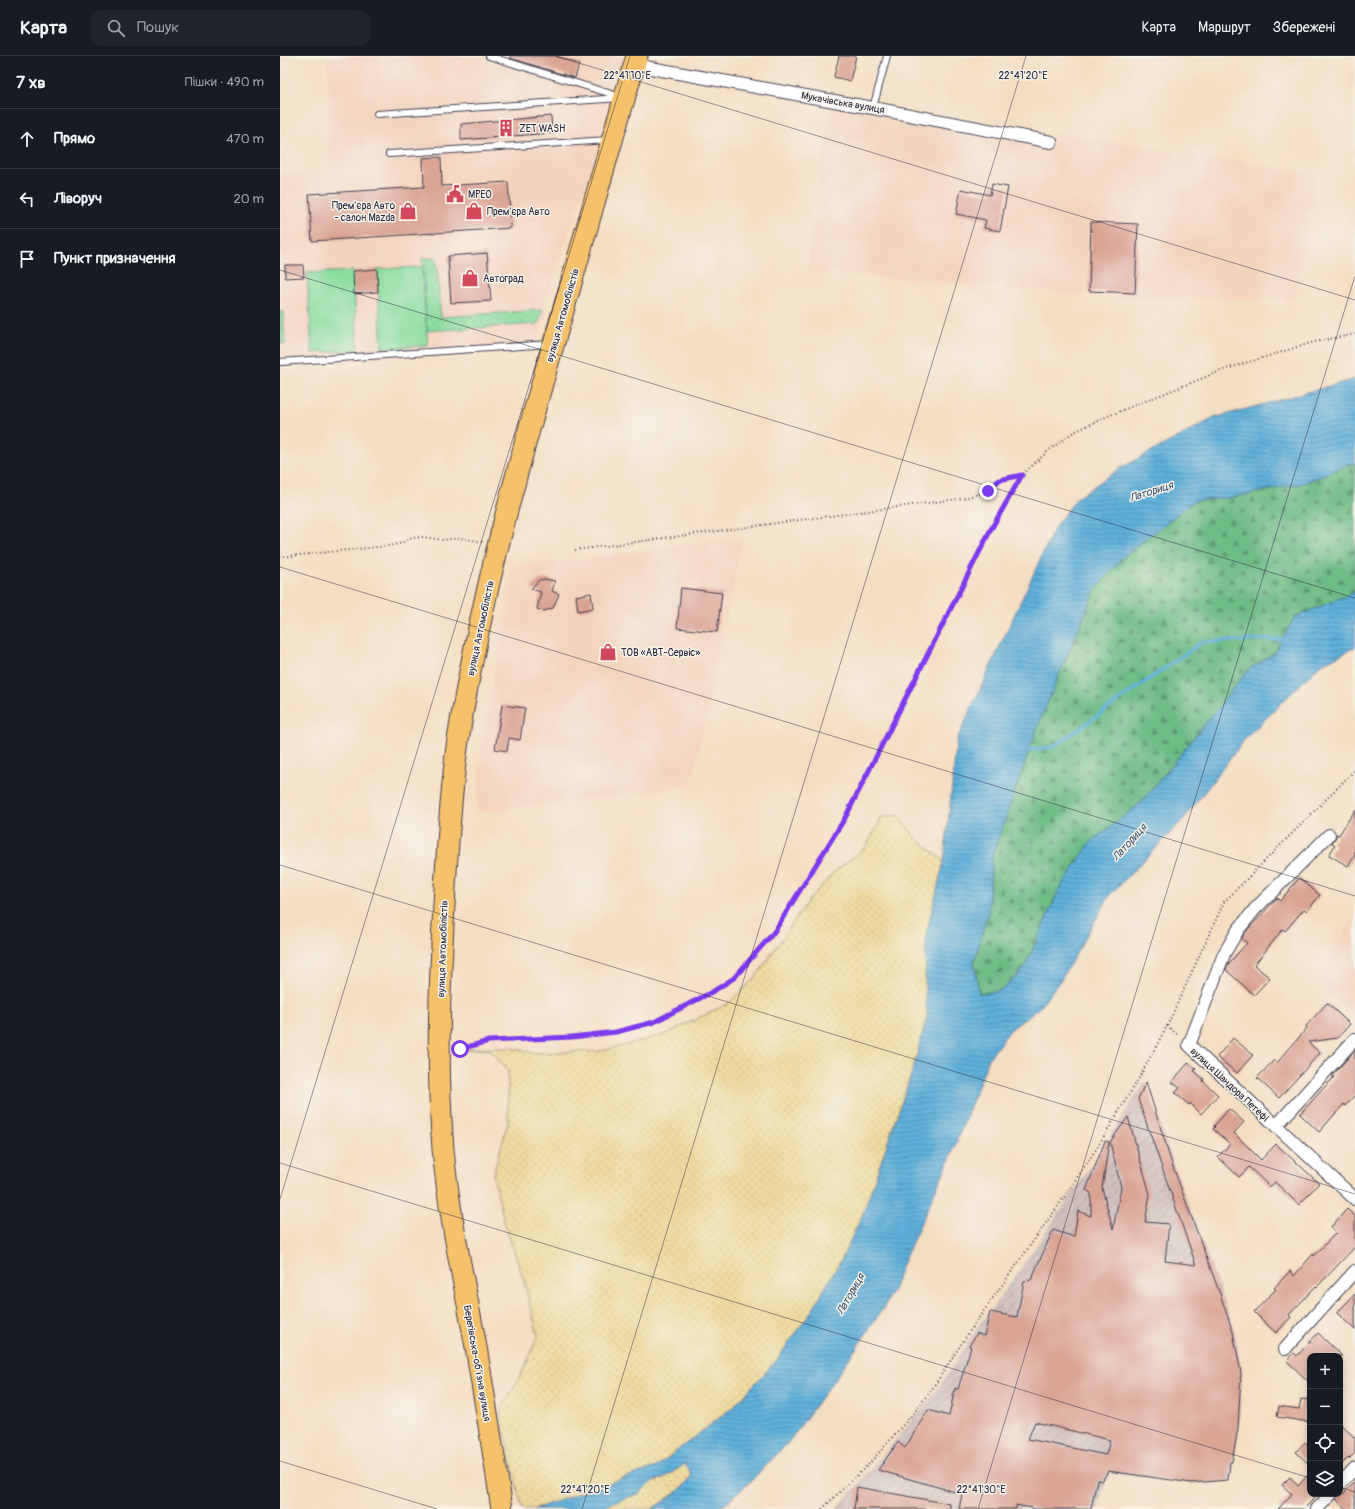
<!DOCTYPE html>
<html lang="uk">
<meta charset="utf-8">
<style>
:root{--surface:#171b24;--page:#20242c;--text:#f1f3f6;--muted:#9ea1a6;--line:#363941}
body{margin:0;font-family:Pangolin,sans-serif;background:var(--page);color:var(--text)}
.controls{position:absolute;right:12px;bottom:12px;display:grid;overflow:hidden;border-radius:8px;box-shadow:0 2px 10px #0003}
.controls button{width:36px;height:36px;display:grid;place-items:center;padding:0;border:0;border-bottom:1px solid var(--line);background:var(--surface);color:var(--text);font:20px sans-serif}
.stop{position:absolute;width:12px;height:12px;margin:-9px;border:3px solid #7c3aed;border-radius:50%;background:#fff}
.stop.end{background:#7c3aed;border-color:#fff;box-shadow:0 1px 4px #0008}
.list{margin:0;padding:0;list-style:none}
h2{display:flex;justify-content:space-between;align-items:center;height:52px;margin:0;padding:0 16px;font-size:17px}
h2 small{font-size:13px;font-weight:400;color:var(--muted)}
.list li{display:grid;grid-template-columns:26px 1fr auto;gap:12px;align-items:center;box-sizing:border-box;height:60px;padding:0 16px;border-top:1px solid var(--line)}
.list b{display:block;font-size:15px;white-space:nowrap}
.list em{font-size:13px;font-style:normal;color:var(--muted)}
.icon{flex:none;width:22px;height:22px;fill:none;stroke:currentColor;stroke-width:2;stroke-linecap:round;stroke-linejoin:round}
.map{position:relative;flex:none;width:1075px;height:1453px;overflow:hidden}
header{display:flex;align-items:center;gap:24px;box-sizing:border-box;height:56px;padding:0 20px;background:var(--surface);border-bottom:1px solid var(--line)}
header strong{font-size:19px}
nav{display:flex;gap:22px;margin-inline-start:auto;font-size:14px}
.search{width:280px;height:36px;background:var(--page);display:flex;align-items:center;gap:10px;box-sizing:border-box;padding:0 14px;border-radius:12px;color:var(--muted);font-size:15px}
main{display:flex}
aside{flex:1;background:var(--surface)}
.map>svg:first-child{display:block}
.built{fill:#f3d4bf}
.industrial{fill:url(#industrial-furrows)}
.grass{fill:url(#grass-dots);stroke:#55806d}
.forest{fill:url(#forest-firs);stroke:#486f60}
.sand{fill:url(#sand-dots);stroke:#887e6c}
.pitch{fill:#88dd9f;stroke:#55806d}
.water{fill:url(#water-rules);stroke:#42698b}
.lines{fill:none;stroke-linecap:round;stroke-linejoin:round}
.stream{stroke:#61b0db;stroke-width:3.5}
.building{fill:#daa394;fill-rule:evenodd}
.service-casing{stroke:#423e4f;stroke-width:8}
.minor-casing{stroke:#423e4f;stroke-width:14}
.trunk-casing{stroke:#423e4f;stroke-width:23}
.path{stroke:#423e4f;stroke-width:2;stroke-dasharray:1 3;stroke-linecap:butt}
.service{stroke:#fff;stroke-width:6}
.minor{stroke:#fff;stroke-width:12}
.trunk{stroke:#f5c16b;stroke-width:21}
.route{stroke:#7c3aed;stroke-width:5}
.ticks{fill:none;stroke:#22223b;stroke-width:1;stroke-opacity:0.45}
.labels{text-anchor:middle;stroke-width:3;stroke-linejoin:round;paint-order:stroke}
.street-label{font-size:10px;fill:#22223b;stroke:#f7f3e8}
.poi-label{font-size:10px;fill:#22223b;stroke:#f7f3e8;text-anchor:start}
.water-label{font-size:11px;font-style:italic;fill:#385473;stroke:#f7f3e8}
.ticks-label{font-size:10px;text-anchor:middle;fill:#22223b;stroke:#f7f3e8;stroke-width:3;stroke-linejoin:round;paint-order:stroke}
</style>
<header>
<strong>Карта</strong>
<div class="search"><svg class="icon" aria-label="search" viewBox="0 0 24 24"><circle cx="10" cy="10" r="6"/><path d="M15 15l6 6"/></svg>Пошук</div>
<nav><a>Карта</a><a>Маршрут</a><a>Збережені</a></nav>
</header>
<main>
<aside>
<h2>7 хв<small>Пішки · 490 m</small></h2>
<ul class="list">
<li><svg class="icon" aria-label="ahead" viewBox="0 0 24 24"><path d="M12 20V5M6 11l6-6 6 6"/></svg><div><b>Прямо</b></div><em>470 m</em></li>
<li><svg class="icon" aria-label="left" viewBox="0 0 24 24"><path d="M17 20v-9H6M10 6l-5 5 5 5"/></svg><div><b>Ліворуч</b></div><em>20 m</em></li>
<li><svg class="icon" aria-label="arrive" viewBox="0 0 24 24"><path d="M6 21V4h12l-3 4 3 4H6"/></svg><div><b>Пункт призначення</b></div></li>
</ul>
</aside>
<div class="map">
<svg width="1075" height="1453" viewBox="0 0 1075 1453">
<defs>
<pattern id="industrial-furrows" width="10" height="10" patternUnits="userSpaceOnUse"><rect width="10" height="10" fill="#cfc0bb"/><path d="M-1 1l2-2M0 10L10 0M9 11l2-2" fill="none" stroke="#b1a5a2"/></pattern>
<pattern id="grass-dots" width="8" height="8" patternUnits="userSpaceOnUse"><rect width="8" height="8" fill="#88dd9f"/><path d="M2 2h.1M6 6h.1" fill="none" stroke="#75bd8a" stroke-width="1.8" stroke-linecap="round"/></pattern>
<pattern id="forest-firs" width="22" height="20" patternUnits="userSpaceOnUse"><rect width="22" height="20" fill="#6ebc86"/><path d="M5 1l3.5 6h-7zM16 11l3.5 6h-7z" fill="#5a986f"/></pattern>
<pattern id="sand-dots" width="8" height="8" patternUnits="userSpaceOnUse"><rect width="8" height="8" fill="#eeda9e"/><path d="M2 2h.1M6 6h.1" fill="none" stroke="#ccbb89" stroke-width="1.8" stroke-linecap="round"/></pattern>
<pattern id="water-rules" width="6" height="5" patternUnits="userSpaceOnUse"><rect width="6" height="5" fill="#61b0db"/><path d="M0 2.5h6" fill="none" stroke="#508fb3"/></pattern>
</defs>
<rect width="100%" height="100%" fill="#f7f3e8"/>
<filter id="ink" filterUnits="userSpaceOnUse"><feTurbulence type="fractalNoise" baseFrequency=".025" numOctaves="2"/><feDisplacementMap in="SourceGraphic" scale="8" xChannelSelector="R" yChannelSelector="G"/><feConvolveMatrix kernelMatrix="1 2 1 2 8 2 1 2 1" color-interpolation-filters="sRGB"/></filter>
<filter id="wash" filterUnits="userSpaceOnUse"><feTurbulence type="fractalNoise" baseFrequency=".012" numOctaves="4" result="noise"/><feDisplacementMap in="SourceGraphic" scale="16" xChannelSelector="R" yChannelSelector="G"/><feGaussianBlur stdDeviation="0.9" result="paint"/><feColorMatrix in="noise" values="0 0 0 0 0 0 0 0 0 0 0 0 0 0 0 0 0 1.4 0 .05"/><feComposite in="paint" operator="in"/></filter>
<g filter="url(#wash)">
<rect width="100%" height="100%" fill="#f4dec3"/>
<g class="built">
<path d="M48 0H349L335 45 263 253H268L256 293 0 310V214L5 213 4 209 0 210V117L48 115Z"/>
<path d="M551 44 771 85 773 77 1030 117 1036 119 1016 241 1010 243 844 242 527 215Z"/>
<path d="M463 482 411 730 196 757 203 681 232 511Z"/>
<path d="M1075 857V961L1036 926Z"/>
</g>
<path class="industrial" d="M864 1026 869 1034 893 1107 935 1220 954 1273 962 1316 959 1372 951 1425 912 1428 830 1417 823 1433 818 1453H555L571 1437 658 1333 693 1278 741 1212 823 1092Z"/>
<g class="grass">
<path d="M142 202H156L161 261 263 254 258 268 147 275Z"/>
<path d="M0 256H3L5 288 0 287Z"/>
</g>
<path class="forest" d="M1070 408H1075V536L1015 561 994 597 968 614 863 745 810 787 778 836 744 913 722 934 699 938 694 906 708 856 712 801 758 669 814 536 844 500 914 445 954 441 1024 427Z"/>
<g class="sand">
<path d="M617 759 637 783 664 805 645 932 647 961 633 1013 583 1158 561 1204 533 1253 496 1305 453 1351 376 1411 254 1453H242L220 1356 245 1311 258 1280 244 1225 224 1165 213 1119 228 1067V1015L209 993H180L231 992 254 997 321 995 384 979 449 947 475 922 528 845 554 816 586 791 602 761Z"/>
<path d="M405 1408 412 1418 409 1424 398 1435 372 1453H312L358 1438 374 1425 384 1422Z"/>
</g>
<g class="pitch">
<path d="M142 211 148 290 102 292 97 213Z"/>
<path d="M73 215 78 294 32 297 27 217Z"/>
</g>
<path class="water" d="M1075 323V408H1070L1024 427 954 441 914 445 844 500 814 536 758 669 712 801 708 856 694 906 699 938 722 934 744 913 778 836 810 787 863 745 968 614 994 597 1015 561 1075 536V591L1040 609 965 683 903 764 830 839 782 922 760 951 730 974 709 1002 671 1100 621 1211 614 1232 604 1251 569 1303 508 1387 470 1426 439 1453H372C385 1445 406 1432 412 1418L405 1408 384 1422 374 1425 358 1438 318 1452 312 1453H254L376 1411 453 1351 496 1305 533 1253 561 1204 583 1158 633 1013 647 961 645 932 646 878 664 805 677 683 776 469 798 441 839 413 934 362Z"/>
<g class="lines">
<path class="stream" d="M747 695 773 691 922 586 1006 583"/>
</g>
<g id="blocks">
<g class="building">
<path d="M230 0H275L299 8 295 22 230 2Z"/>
<path d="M559 0H576L570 25 554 21Z"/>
<path d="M271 60 272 77 181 84V68Z"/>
<path d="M161 101 162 130 228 126 231 172 32 185 29 138 144 131 143 102Z"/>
<path d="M712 128 728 131 720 175 704 172 706 164 676 158 681 133 710 139Z"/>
<path d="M811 166 858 168 855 237 809 235Z"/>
<path d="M207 197 211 245 171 247 168 200Z"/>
<path d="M5 209H23L24 221 5 222Z"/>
<path d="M97 213 98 236 74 238 73 215Z"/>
<path d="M265 523 275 525 272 535 279 538 273 552 264 555 257 553 261 536 251 533 259 524Z"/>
<path d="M401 532 442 537 437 576 397 572Z"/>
<path d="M311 537 313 552 298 555 296 540Z"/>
<path d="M222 649 245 652 240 684 229 682 227 695 215 693Z"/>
<path d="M1075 754V799L1068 810 1049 799 1055 789 1052 787 1056 781V778L1059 779Z"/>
<path d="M1019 822 1040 839 1027 855 1024 853 1005 875 1003 873 974 909 990 922 974 939 946 914 949 907 967 887 962 883 964 878 997 842 1000 845Z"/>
<path d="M1047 947 1070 968 1058 982 1028 986 1040 997 999 1042 977 1022 994 1004 997 1007 1027 972 1026 970Z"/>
<path d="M953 982 973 999 957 1017 937 1001Z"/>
<path d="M1075 994V1039L1065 1050 1064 1048 1039 1076 1020 1058 1054 1021 1052 1020Z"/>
<path d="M908 1007 916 1013 914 1015 924 1023 923 1025 938 1039 921 1058 910 1047 909 1049 895 1037 900 1032 892 1026Z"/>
<path d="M866 1026 892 1108 940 1238 953 1276 961 1317 958 1372 952 1406H950L948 1424 912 1427 828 1415 822 1425 817 1424 811 1453H757L736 1449V1453H679L682 1438 598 1414 618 1386 625 1392 648 1354 669 1360 675 1332 678 1333 691 1291 689 1290 697 1277 704 1280 710 1256 737 1261 744 1225 751 1224 773 1174 794 1181 798 1155 811 1160V1137L806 1134 825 1085 829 1086 822 1132 833 1173 841 1131 830 1086 848 1061 870 1138 865 1166 889 1168 885 1205 916 1209 858 1043ZM755 1366 830 1384 826 1399 748 1383Z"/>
<path d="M949 1053 964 1066 954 1077 981 1104 996 1088 1039 1127 1019 1149 995 1126 990 1131 969 1111 959 1121 938 1101 950 1088 933 1073 935 1071 934 1070Z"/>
<path d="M1067 1153 1075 1160V1191L1037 1231 1036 1230 1009 1259 1011 1261 996 1277 974 1256 996 1233 994 1232 1010 1215 1014 1220 1033 1198 1034 1200 1056 1177 1050 1172Z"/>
<path d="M1075 1238V1274L1057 1257Z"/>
<path d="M1038 1277 1062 1300H1030V1327L1007 1305 1014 1297 1017 1300Z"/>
<path d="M1021 1343 1030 1344 1029 1366 997 1361 999 1350 1019 1353Z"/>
<path d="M1060 1368 1075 1382V1397L1069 1403 1068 1402 1060 1410Z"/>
<path d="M1025 1386 1030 1391V1409L1016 1396Z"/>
<path d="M1030 1417V1438H1038L1024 1453H998L1012 1438 1002 1429 1010 1421 1018 1430Z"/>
<path d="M1075 1426V1453H1067L1056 1443 1058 1438H1063Z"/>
<path d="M577 1431 670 1448V1453H574Z"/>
</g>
</g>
</g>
<g filter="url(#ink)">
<use href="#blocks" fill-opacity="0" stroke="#423e4f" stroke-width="1"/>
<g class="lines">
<g class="service-casing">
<g id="service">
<path d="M209 0 341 41"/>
<path d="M593 52 607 0"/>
<path d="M97 58 341 42"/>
<path d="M109 98 329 84"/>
<path d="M0 306 270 288"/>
</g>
</g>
<g class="minor-casing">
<g id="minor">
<path d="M354 9 593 52 771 86"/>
<path d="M1049 779 975 853 958 874 944 898 909 989 1075 1143"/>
<path d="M996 1070 1075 983"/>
<path d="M1005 1293 1075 1215"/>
<path d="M1060 1428 1075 1412"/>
<path d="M1037 1453 1051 1438"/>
</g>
</g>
<g class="trunk-casing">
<path id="trunk" d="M222 1453C214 1399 205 1345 196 1291 184 1225 169 1160 163 1093 156 1006 160 919 165 832 168 783 171 733 178 684 199 549 236 417 274 286 302 191 328 95 357 0"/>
</g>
<g class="path">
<path d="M295 494 685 442 708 435 719 424 742 419"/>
<path d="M0 501 107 490 119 488 132 482 143 481 163 484 180 482 203 486"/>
<path d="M887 970 899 980"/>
<path d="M175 994 209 985 292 981 336 976 375 966 432 936 454 922 494 876 565 762 710 475 742 419 768 395 792 377 828 360 943 314 1034 286 1075 278"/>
<path d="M542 1453 588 1409 632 1359 654 1330 691 1273 778 1150 815 1095 859 1022 887 970 944 846 1075 714"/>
</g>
<use href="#service" class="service"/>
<use href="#minor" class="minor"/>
<use href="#trunk" class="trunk"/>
</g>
</g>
<g class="lines" filter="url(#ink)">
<path class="route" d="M180 993 209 985 292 981 336 976 374 966 432 936 454 922 494 876 565 762 710 475 742 419 719 424 708 435"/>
</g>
<path class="ticks" d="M276 0 1075 244M0 214 1075 542M0 511 1075 840M0 809 1075 1138M0 1107 1030 1422M0 1143 350 0M0 1405 157 1453M1060 1431 1075 1436M302 1453 746 0M698 1453 1075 220"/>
<defs>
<g id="building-bare" transform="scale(1.38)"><path d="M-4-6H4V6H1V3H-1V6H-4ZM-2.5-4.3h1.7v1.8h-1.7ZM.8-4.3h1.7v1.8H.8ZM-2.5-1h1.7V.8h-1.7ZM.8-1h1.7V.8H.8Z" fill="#d1495b" stroke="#f7f3e8" stroke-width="2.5" paint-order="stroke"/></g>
<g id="civic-bare" transform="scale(1.38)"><path d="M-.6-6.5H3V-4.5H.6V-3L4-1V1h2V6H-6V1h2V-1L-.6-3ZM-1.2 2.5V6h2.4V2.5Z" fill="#d1495b" stroke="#f7f3e8" stroke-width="2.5" paint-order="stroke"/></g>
<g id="shop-bare" transform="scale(1.38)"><path d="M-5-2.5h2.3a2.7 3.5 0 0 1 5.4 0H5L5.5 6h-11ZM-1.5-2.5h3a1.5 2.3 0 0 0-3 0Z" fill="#d1495b" stroke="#f7f3e8" stroke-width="2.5" paint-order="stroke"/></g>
</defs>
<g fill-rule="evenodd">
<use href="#building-bare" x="226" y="72"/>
<use href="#civic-bare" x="175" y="138"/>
<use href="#shop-bare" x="128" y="155"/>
<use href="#shop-bare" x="194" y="155"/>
<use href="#shop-bare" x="190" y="222"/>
<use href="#shop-bare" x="328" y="596"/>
</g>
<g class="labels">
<g class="street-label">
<text transform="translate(563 46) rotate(10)" y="4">Мукачівська вулиця</text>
<text transform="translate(282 259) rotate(-74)" y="4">вулиця Автомобілістів</text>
<text transform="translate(200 572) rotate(-78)" y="4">вулиця Автомобілістів</text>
<text transform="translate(162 893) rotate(-88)" y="4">вулиця Автомобілістів</text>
<text transform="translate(950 1028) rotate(43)" y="4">вулиця Шандора Петефі</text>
<text transform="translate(198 1307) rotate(80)" y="4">Берегівська-обʼїзна вулиця</text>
</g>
<g class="poi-label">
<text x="239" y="76">ZET WASH</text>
<text x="188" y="142">МРЕО</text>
<text x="115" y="153" text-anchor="end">Прем'єра Авто<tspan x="115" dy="12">- салон Mazda</tspan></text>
<text x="207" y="159">Прем'єра Авто</text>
<text x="203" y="226">Автоград</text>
<text x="341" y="600">ТОВ «АВТ-Сервіс»</text>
</g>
<g class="water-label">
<text transform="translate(871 435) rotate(-18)" y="4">Латориця</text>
<text transform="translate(849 786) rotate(-48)" y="4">Латориця</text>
<text transform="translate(570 1238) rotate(-60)" y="4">Латориця</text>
</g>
</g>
<g class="ticks-label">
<text x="347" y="23">22°41'10"E</text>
<text x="743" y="23">22°41'20"E</text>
<text x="305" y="1437">22°41'20"E</text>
<text x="701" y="1437">22°41'30"E</text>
</g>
</svg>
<div class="controls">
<button>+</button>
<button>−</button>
<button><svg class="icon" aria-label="locate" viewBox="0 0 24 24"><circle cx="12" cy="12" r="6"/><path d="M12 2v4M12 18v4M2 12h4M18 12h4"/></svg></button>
<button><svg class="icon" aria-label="layers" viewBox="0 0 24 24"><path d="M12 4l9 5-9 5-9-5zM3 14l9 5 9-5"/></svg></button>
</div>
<div class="stop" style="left:180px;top:993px"></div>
<div class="stop end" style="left:708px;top:435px"></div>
</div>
</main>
